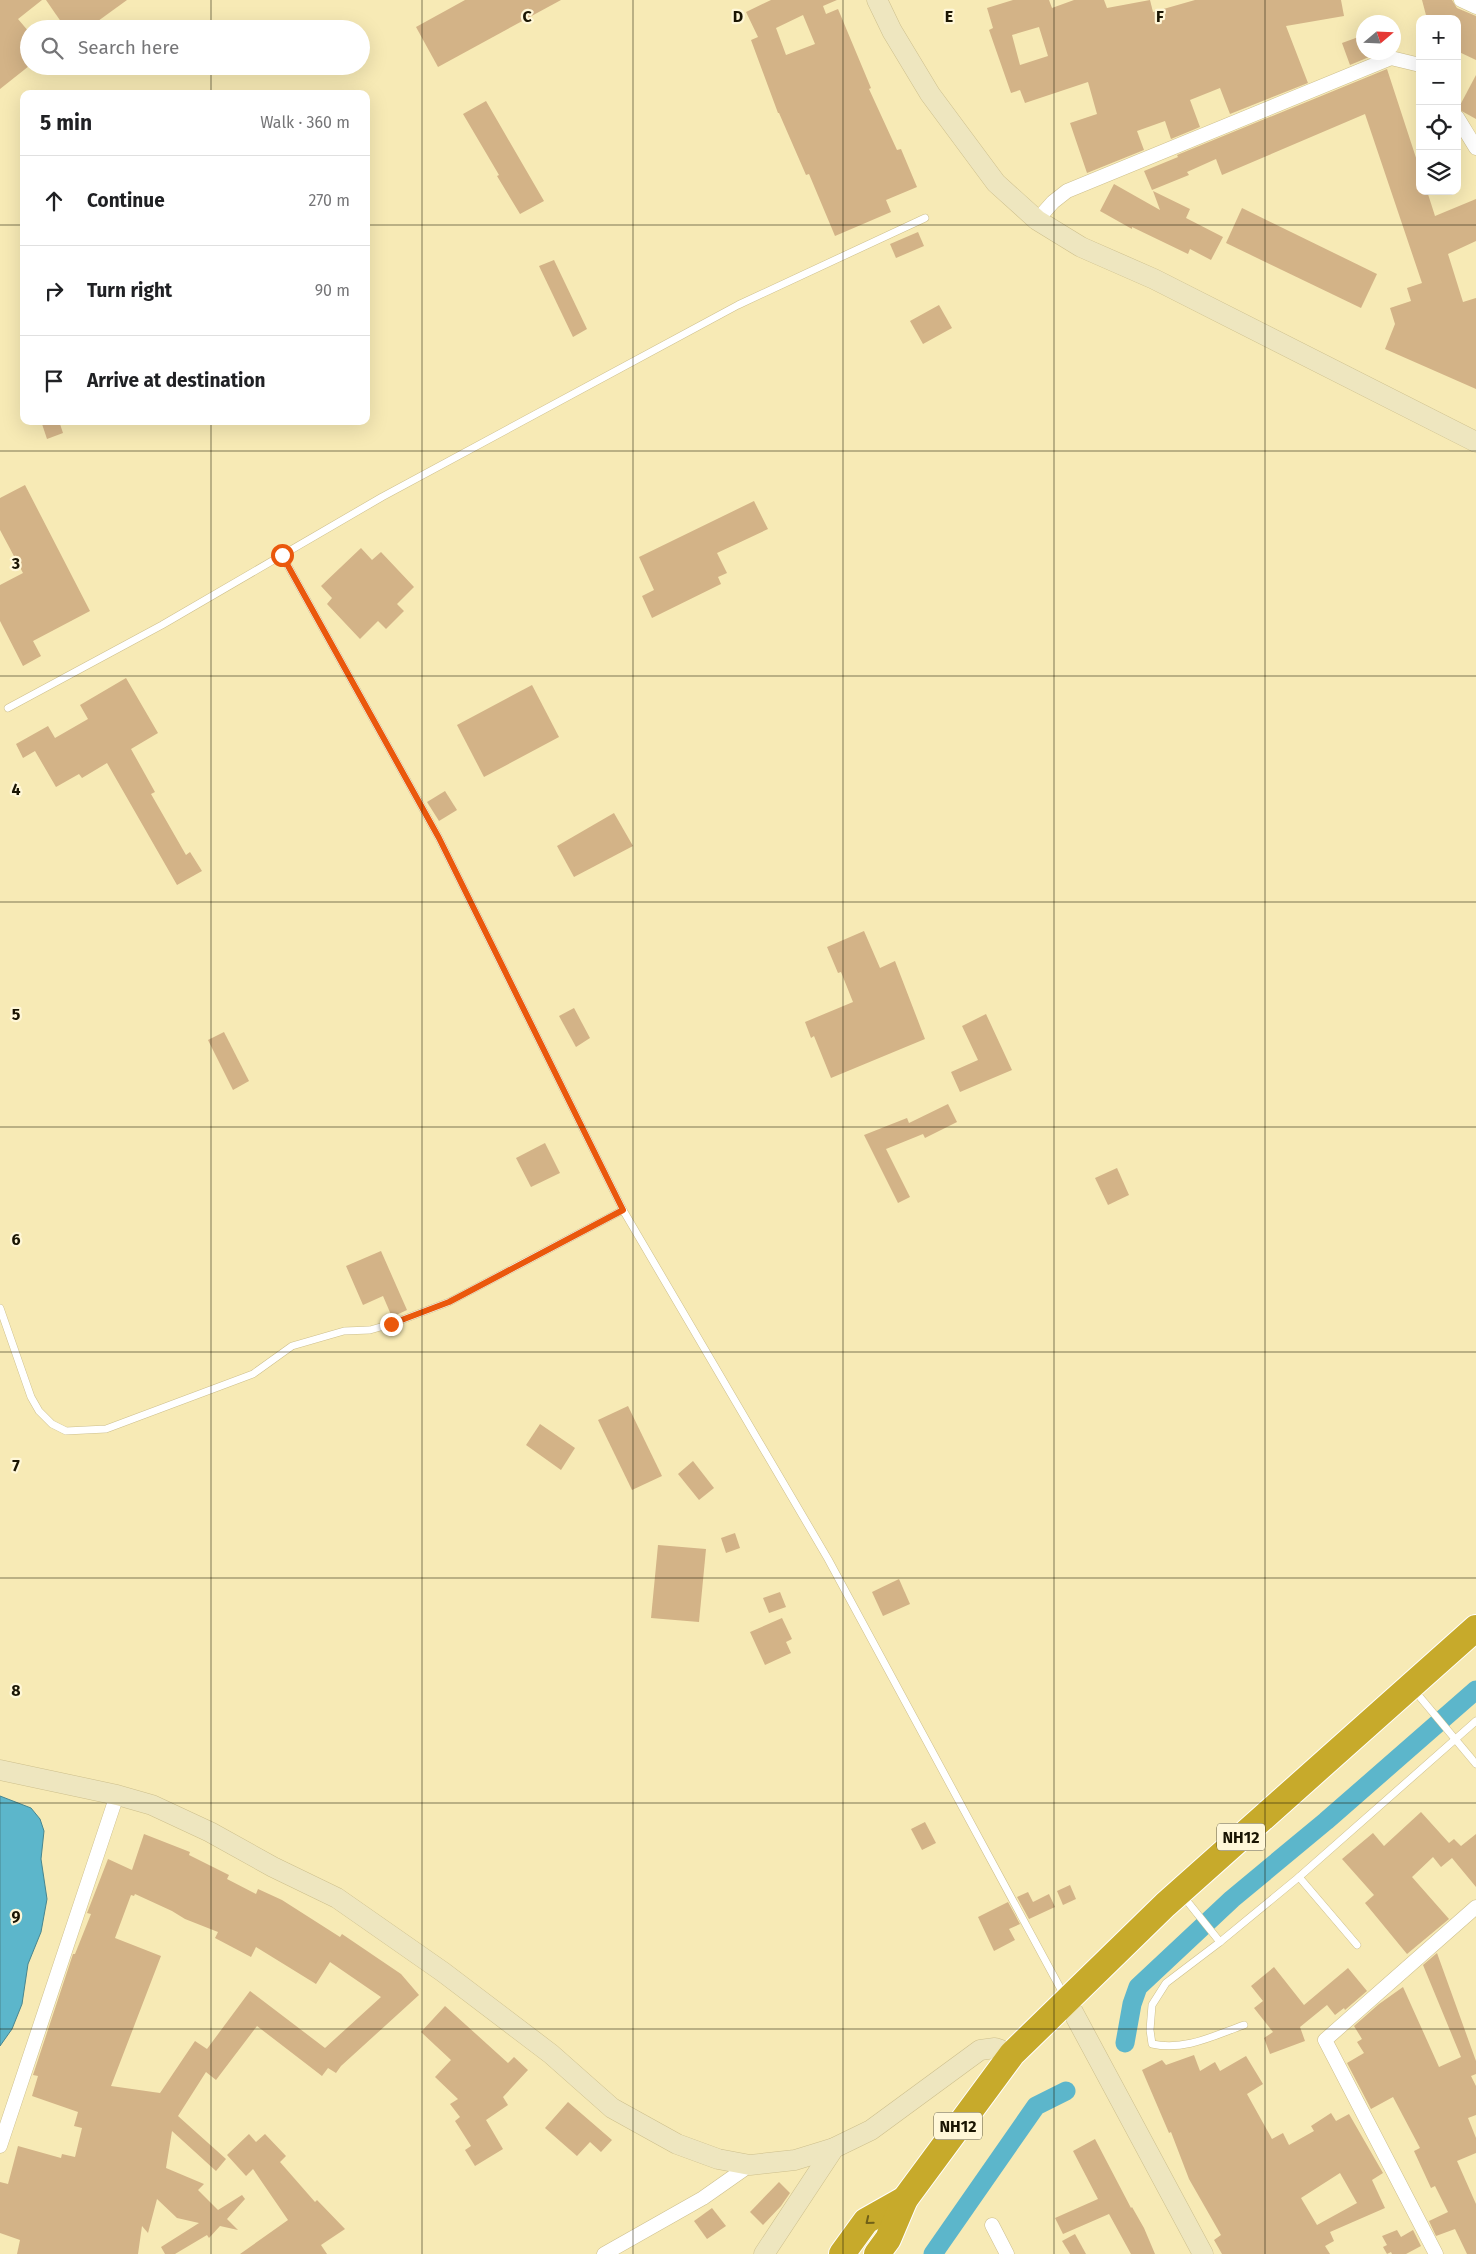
<!DOCTYPE html>
<meta charset="utf-8">
<style>
:root{--surface:#fff;--page:#f6f6f6;--text:#202124;--muted:#757577;--line:#e0e0e0}
body{margin:0;font-family:"Fira Sans",sans-serif;background:var(--page);color:var(--text)}
.controls{position:absolute;right:15px;top:15px;display:grid;overflow:hidden;border-radius:10px;box-shadow:0 5px 20px #0002}
.controls button{width:45px;height:45px;display:grid;place-items:center;padding:0;border:0;border-bottom:1px solid var(--line);background:var(--surface);color:var(--text);font:25px sans-serif}
.compass{position:absolute;left:1356px;top:15px;width:45px;height:45px;border-radius:50%;background:var(--surface);box-shadow:0 5px 20px #0002;rotate:71deg}
.stop{position:absolute;width:15px;height:15px;margin:-11px;border:4px solid #ea580c;border-radius:50%;background:#fff}
.stop.end{background:#ea580c;border-color:#fff;box-shadow:0 1px 5px #0008}
.list{margin:0;padding:0;list-style:none}
h2{display:flex;justify-content:space-between;align-items:center;height:65px;margin:0;padding:0 20px;font-size:21px}
h2 small{font-size:16px;font-weight:400;color:var(--muted)}
.list li{display:grid;grid-template-columns:32px 1fr auto;gap:15px;align-items:center;box-sizing:border-box;height:90px;padding:0 20px;border-top:1px solid var(--line)}
.list b{display:block;font-size:19px;white-space:nowrap}
.list em{font-size:16px;font-style:normal;color:var(--muted)}
.icon{flex:none;width:28px;height:28px;fill:none;stroke:currentColor;stroke-width:2;stroke-linecap:round;stroke-linejoin:round}
.map{position:relative;flex:none;width:1476px;height:2254px;overflow:hidden}
.search{position:absolute;background:var(--surface);box-shadow:0 5px 20px #0002;left:20px;top:20px;width:350px;height:55px;display:flex;align-items:center;gap:12px;box-sizing:border-box;padding:0 18px;border-radius:28px;color:var(--muted);font-size:19px}
.panel{position:absolute;background:var(--surface);box-shadow:0 5px 20px #0002;left:20px;top:90px;width:350px;height:335px;border-radius:10px}
.map>svg:first-child{display:block}
.water{fill:#5cb6cb;stroke:#48868f}
.lines{fill:none;stroke-linecap:round;stroke-linejoin:round}
.canal{stroke:#5cb6cb;stroke-width:19}
.building{fill:#d3b387;fill-rule:evenodd}
.lane-casing{stroke:#cdbf8c;stroke-width:8}
.street-casing{stroke:#cdbf8c;stroke-width:15}
.secondary-casing{stroke:#cdbf8c;stroke-width:21}
.highway-casing{stroke:#fff;stroke-width:28}
.lane{stroke:#fff;stroke-width:7}
.street{stroke:#fff;stroke-width:14}
.secondary{stroke:#eee6bf;stroke-width:20}
.highway{stroke:#c7aa2b;stroke-width:26}
.oneway{stroke:#706017}
.route{stroke:#ea580c;stroke-width:6}
.grid{fill:none;stroke:#1a1503;stroke-width:1;stroke-opacity:0.55}
.labels{text-anchor:middle;stroke-width:4.5;stroke-linejoin:round;paint-order:stroke}
.shield{fill:#fff7d8;stroke:#5f5943;stroke-width:1}
.shield-label{font-size:16px;font-weight:bold;fill:#1a1503}
.grid-label{font-size:16px;text-anchor:middle;font-weight:bold;fill:#1a1503;stroke:#fff7d8;stroke-width:4.5;stroke-linejoin:round;paint-order:stroke}
</style>
<div class="map">
<svg width="1476" height="2254" viewBox="0 0 1476 2254">
<rect width="100%" height="100%" fill="#f7eab5"/>
<path class="water" d="M0 1796 31 1808 40 1819 44 1831 41 1859 47 1899 41 1932 28 1964 22 2004 12 2029 0 2046Z"/>
<g class="lines">
<g class="canal">
<path d="M1125 2043 1132 2004 1138 1987 1232 1899 1326 1821 1476 1690"/>
<path d="M933 2254 1036 2106 1066 2091"/>
</g>
</g>
<g class="building">
<path d="M0 0H42L18 19 29 32V66L0 89Z"/>
<path d="M46 0H127L87 29H66Z"/>
<path d="M465 0H561L438 67 416 27Z"/>
<path d="M771 0H837L823 6 826 14 838 9 871 88 869 89 897 150 901 149 917 187 886 200 891 212 835 236 809 174 806 175 779 113H778L751 40 758 37 746 12ZM803 15 815 44 786 55 776 28Z"/>
<path d="M1013 0H1049L1052 8 1074 0H1104L1107 8 1150 0 1153 12 1195 0H1341L1344 16 1286 26 1308 83 1230 114 1220 88 1190 100 1200 127 1171 139 1165 121 1137 131 1144 150 1087 173 1070 123 1097 114 1088 82 1025 103 1020 90 1011 93 989 30 993 28 987 8ZM1039 27 1048 56 1020 65 1012 35Z"/>
<path d="M1422 0H1452L1457 8 1476 16V60L1457 51V19H1427Z"/>
<path d="M1364 35V52H1381L1350 65 1342 43Z"/>
<path d="M1387 69 1420 170V191H1427L1435 216 1476 199V241L1448 254 1463 302 1476 298V389L1385 349 1395 324 1390 308 1411 301 1407 288 1422 283 1365 114 1222 175 1216 159 1187 172 1189 175 1152 190 1144 171 1178 157 1177 155Z"/>
<path d="M1476 75V119L1458 109Z"/>
<path d="M486 101 544 201 520 214 497 176 499 175 463 114Z"/>
<path d="M1114 184 1160 210 1153 191 1190 209 1186 218 1223 237 1211 260 1190 249 1188 254 1132 227V229L1100 211Z"/>
<path d="M1242 208 1377 274 1361 308 1226 243Z"/>
<path d="M918 232 924 246 896 258 890 244Z"/>
<path d="M554 260 587 329 573 337 539 266Z"/>
<path d="M939 305 952 328 923 344 910 321Z"/>
<path d="M41 421H59L63 433 47 439Z"/>
<path d="M25 485 90 611 33 641 41 656 23 666 0 621V585L23 573 0 530V498Z"/>
<path d="M754 501 768 529 717 553 727 573 718 577 721 584 652 618 642 596 654 590 639 557Z"/>
<path d="M361 548 372 560 381 552 414 587 397 604 404 611 386 629 378 621 360 639 327 604 332 598 321 586Z"/>
<path d="M126 678 158 733 131 749 155 792 151 794 186 855 190 852 202 871 177 885 107 763 82 778 79 774 56 787 35 751 23 758 16 744 48 726 55 738 88 719 80 705Z"/>
<path d="M532 685 559 737 484 777 457 725Z"/>
<path d="M445 791 457 810 439 821 427 802Z"/>
<path d="M614 813 633 846 574 877 557 846Z"/>
<path d="M864 931 880 968 895 961 925 1039 831 1078 814 1036 811 1038 805 1022 853 1002 841 972 838 973 827 947Z"/>
<path d="M574 1008 590 1038 576 1047 559 1016Z"/>
<path d="M986 1014 1012 1070 960 1092 951 1072 978 1060 962 1026Z"/>
<path d="M224 1032 249 1081 233 1090 208 1040Z"/>
<path d="M948 1104 957 1122 925 1138 923 1134 886 1149 910 1197 898 1203 864 1135 907 1118 909 1123Z"/>
<path d="M545 1143 560 1173 531 1187 516 1158Z"/>
<path d="M1117 1168 1129 1195 1108 1205 1095 1178Z"/>
<path d="M381 1251 407 1310 392 1317 383 1296 363 1305 346 1266Z"/>
<path d="M628 1406 662 1476 632 1490 598 1420Z"/>
<path d="M540 1424 575 1448 561 1470 526 1445Z"/>
<path d="M693 1461 714 1488 699 1500 678 1474Z"/>
<path d="M735 1533 740 1548 726 1553 721 1538Z"/>
<path d="M658 1545 706 1549 699 1622 651 1618Z"/>
<path d="M899 1579 910 1604 883 1616 872 1592Z"/>
<path d="M780 1592 786 1607 769 1613 763 1598Z"/>
<path d="M782 1618 792 1639 786 1642 791 1653 765 1665 750 1632Z"/>
<path d="M1421 1812 1449 1843 1454 1839 1461 1846 1476 1834V1887L1452 1858 1441 1867 1433 1857 1412 1877 1449 1919 1407 1954 1365 1903 1374 1895 1342 1859 1373 1833 1384 1846Z"/>
<path d="M925 1822 936 1843 922 1850 911 1829Z"/>
<path d="M144 1834 190 1852 189 1855 229 1875 227 1879 256 1894 258 1889 282 1900 340 1937 342 1934 401 1974 419 1995 341 2066 336 2073 328 2068 322 2076 257 2026 216 2080 206 2072 178 2116 226 2159 216 2171 172 2131 166 2168 204 2184 198 2190 218 2210 242 2195 245 2199 227 2219 238 2230 220 2226 209 2238 207 2235 175 2254H165L161 2247 199 2223 177 2218 157 2199 148 2233 142 2226 138 2254H17L20 2240 0 2233V2182L8 2184 18 2146 61 2158 62 2154 75 2157 82 2128 74 2126 78 2112 32 2096 38 2076 33 2075 73 1954H75L91 1914 87 1913 89 1908 108 1859 132 1870ZM135 1894 172 1911 185 1919 218 1932 215 1938 251 1957 256 1947 316 1984 330 1962 381 1997 325 2048 250 1991 207 2049 195 2041 160 2093 111 2086 161 1956 115 1938 131 1895 134 1896Z"/>
<path d="M1070 1885 1076 1899 1063 1905 1057 1891Z"/>
<path d="M1028 1892 1033 1902 1049 1894 1055 1907 1029 1919 1017 1897Z"/>
<path d="M1008 1902 1020 1924 1009 1929 1015 1940 994 1951 978 1917Z"/>
<path d="M1437 1953 1476 2061V2074L1471 2076 1476 2086V2115L1468 2118 1476 2138V2153L1457 2161 1476 2204V2254H1467L1455 2229 1436 2236 1429 2221 1448 2212 1435 2186 1431 2188 1414 2151 1420 2148 1393 2097 1371 2109 1347 2063 1364 2053 1357 2042 1362 2039 1354 2026 1379 2004 1403 1987 1439 2067 1461 2057 1423 1965Z"/>
<path d="M1274 1967 1304 2005 1348 1968 1367 1991 1345 2010 1344 2008 1335 2015 1327 2005 1300 2027 1305 2041 1270 2054 1264 2038 1273 2032 1254 2008 1263 2001 1251 1986Z"/>
<path d="M445 2006 508 2063 514 2057 528 2070 503 2097 508 2105 486 2120 503 2149 475 2166 465 2150 471 2146 455 2121 460 2117 450 2104 458 2099 435 2077 451 2060 421 2032Z"/>
<path d="M1194 2055 1200 2071 1215 2062 1220 2071 1246 2056 1263 2084 1247 2094 1272 2139 1283 2133 1289 2145 1314 2131 1311 2126 1331 2113 1336 2121 1349 2114 1383 2173 1372 2180 1385 2208 1330 2232 1334 2241 1325 2246 1330 2254H1222L1214 2240 1221 2235 1189 2179 1171 2132 1169 2133 1142 2070 1162 2060 1166 2065ZM1340 2173 1357 2203 1317 2225 1301 2198Z"/>
<path d="M568 2102 612 2140 601 2152 590 2142 577 2156 545 2128Z"/>
<path d="M249 2134 256 2142 265 2134 286 2156 280 2162 315 2202 317 2200 345 2229 321 2245 327 2254H240L288 2220 253 2169 246 2176 227 2155Z"/>
<path d="M1095 2139 1131 2208 1132 2207 1144 2228 1155 2254H1131L1109 2214 1063 2234 1055 2218 1098 2199 1073 2151Z"/>
<path d="M779 2182 790 2193 781 2206 763 2225 750 2212Z"/>
<path d="M712 2208 726 2226 707 2239 694 2221Z"/>
<path d="M1397 2230 1401 2237 1413 2230 1421 2246 1406 2254H1392L1391 2252 1387 2254 1383 2247 1387 2245 1382 2236Z"/>
<path d="M1075 2234 1086 2254H1070L1062 2241Z"/>
</g>
<g class="lines">
<g class="lane-casing">
<g id="lane">
<path d="M282 555 439 838 623 1210 828 1559 1064 1995"/>
<path d="M8 708 162 625 382 497 738 305 925 218"/>
<path d="M0 1308 31 1397 39 1411 52 1424 66 1431 106 1429 253 1374 292 1346 344 1331 370 1330 391 1324 449 1302 623 1210"/>
<path d="M1414 1690 1476 1764"/>
<path d="M1299 1877 1357 1945"/>
<path d="M1183 1896 1220 1942"/>
<path d="M1244 2025C1213 2036 1185 2051 1152 2044L1150 2030 1152 2005 1166 1983 1220 1942 1299 1877 1476 1721"/>
</g>
</g>
<g class="street-casing">
<g id="street">
<path d="M1461 0 1476 7"/>
<path d="M1457 117 1476 148"/>
<path d="M1037 220 1053 202 1067 191 1391 58 1420 65"/>
<path d="M0 2146 117 1795"/>
<path d="M992 2225 1007 2254"/>
<path d="M604 2254 703 2198 750 2165"/>
<path d="M1436 2254 1325 2040 1476 1907"/>
</g>
</g>
<g class="secondary-casing">
<g id="secondary">
<path d="M877 0 892 31 930 94 996 183 1037 220 1081 247 1154 279 1476 442"/>
<path d="M0 1770 117 1795 152 1805 210 1832 273 1867 337 1898 443 1972 551 2054 612 2108 677 2144 718 2159 750 2165 795 2160 834 2148 871 2130 980 2050 995 2048 1012 2054"/>
<path d="M1066 1999 1203 2254"/>
<path d="M764 2254 834 2148"/>
</g>
</g>
<g class="highway-casing">
<g id="highway">
<path d="M842 2254 866 2221 905 2199"/>
<path d="M877 2254 888 2239 905 2199 1012 2054 1165 1905 1476 1628"/>
</g>
</g>
<use href="#lane" class="lane"/>
<use href="#street" class="street"/>
<use href="#secondary" class="secondary"/>
<use href="#highway" class="highway"/>
</g>
<defs><path id="oneway-chevron" d="M-2-3.5L2.5 0L-2 3.5" fill="none" stroke-width="1.6" stroke-linecap="round" stroke-linejoin="round" transform="scale(1.25)"/></defs>
<use class="oneway" href="#oneway-chevron" transform="translate(869 2221) rotate(141)"/>
<g class="lines">
<path class="route" d="M282 555 439 838 623 1210 449 1302 391 1324"/>
</g>
<path class="grid" d="M211 0V29M422 0V2254M633 0V2254M843 0V2254M1054 0V2254M1265 0V2254M211 66V94M0 225H24M366 225H1476M211 421V2254M0 451H1476M0 676H1476M0 902H1476M0 1127H1476M0 1352H1476M0 1578H1476M0 1803H1476M0 2029H1476"/>
<g class="labels">
<g class="shield">
<rect x="1217" y="1823.5" width="48" height="27" rx="4"/>
<rect x="934" y="2112.5" width="48" height="27" rx="4"/>
</g>
<g class="shield-label">
<text x="1241" y="1843">NH12</text>
<text x="958" y="2132">NH12</text>
</g>
</g>
<g class="grid-label">
<text x="527" y="22">C</text>
<text x="738" y="22">D</text>
<text x="949" y="22">E</text>
<text x="1160" y="22">F</text>
<text x="16" y="569">3</text>
<text x="16" y="795">4</text>
<text x="16" y="1020">5</text>
<text x="16" y="1245">6</text>
<text x="16" y="1471">7</text>
<text x="16" y="1696">8</text>
<text x="16" y="1922">9</text>
</g>
</svg>
<div class="controls">
<button>+</button>
<button>−</button>
<button><svg class="icon" aria-label="locate" viewBox="0 0 24 24"><circle cx="12" cy="12" r="6"/><path d="M12 2v4M12 18v4M2 12h4M18 12h4"/></svg></button>
<button><svg class="icon" aria-label="layers" viewBox="0 0 24 24"><path d="M12 4l9 5-9 5-9-5zM3 14l9 5 9-5"/></svg></button>
</div>
<svg class="compass" viewBox="-18 -18 36 36"><path d="M0-13l5 13h-10z" fill="#e53935"/><path d="M0 13l5-13h-10z" fill="#757577"/></svg>
<div class="stop" style="left:282px;top:555px"></div>
<div class="stop end" style="left:391px;top:1324px"></div>
<div class="search"><svg class="icon" aria-label="search" viewBox="0 0 24 24"><circle cx="10" cy="10" r="6"/><path d="M15 15l6 6"/></svg>Search here</div>
<section class="panel">
<h2>5 min<small>Walk · 360 m</small></h2>
<ul class="list">
<li><svg class="icon" aria-label="ahead" viewBox="0 0 24 24"><path d="M12 20V5M6 11l6-6 6 6"/></svg><div><b>Continue</b></div><em>270 m</em></li>
<li><svg class="icon" aria-label="right" viewBox="0 0 24 24"><path d="M7 20v-9h11M14 6l5 5-5 5"/></svg><div><b>Turn right</b></div><em>90 m</em></li>
<li><svg class="icon" aria-label="arrive" viewBox="0 0 24 24"><path d="M6 21V4h12l-3 4 3 4H6"/></svg><div><b>Arrive at destination</b></div></li>
</ul>
</section>
</div>
